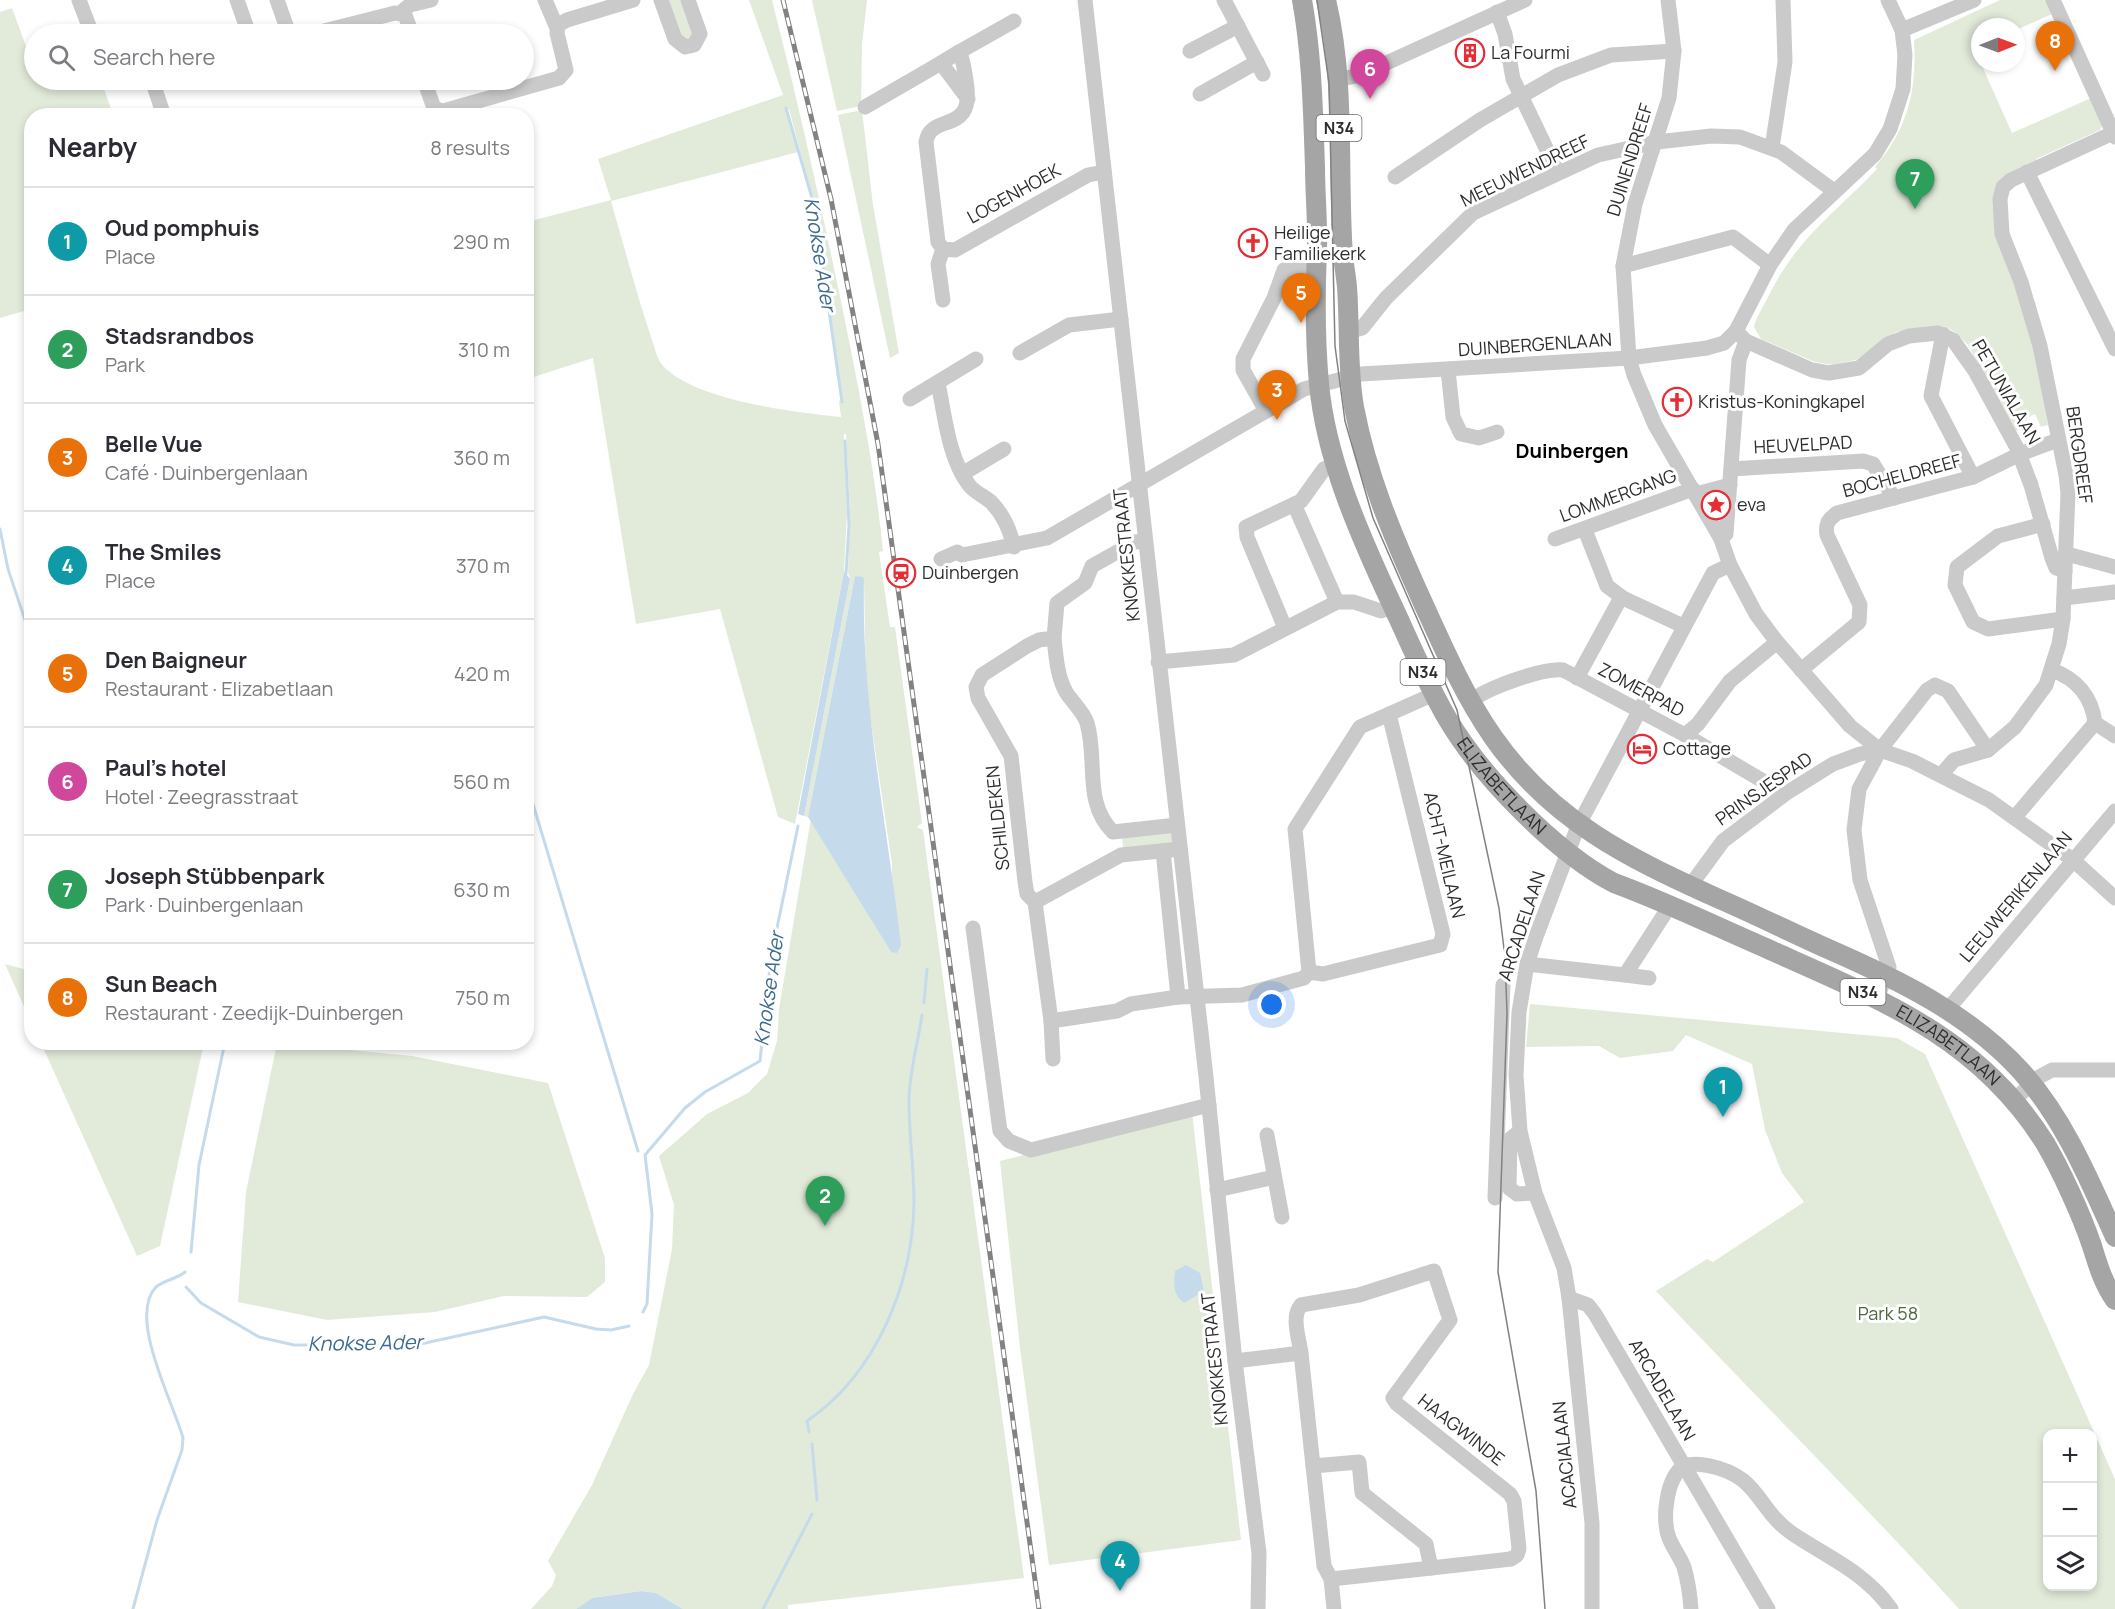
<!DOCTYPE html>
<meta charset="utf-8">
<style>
:root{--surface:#fff;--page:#f7f7f7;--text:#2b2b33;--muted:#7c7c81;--line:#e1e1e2;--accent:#1a73e8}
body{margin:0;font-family:Manrope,sans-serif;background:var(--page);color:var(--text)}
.controls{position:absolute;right:18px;bottom:18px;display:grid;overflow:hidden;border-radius:12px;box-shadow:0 3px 9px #0003}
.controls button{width:54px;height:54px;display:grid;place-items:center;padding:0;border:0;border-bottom:2px solid var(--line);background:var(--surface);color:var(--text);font:30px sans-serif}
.compass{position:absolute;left:1971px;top:18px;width:54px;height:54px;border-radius:50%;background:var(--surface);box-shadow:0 3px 9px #0003;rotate:89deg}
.you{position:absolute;left:1272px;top:1005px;width:21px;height:21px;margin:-15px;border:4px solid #fff;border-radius:50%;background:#1a73e8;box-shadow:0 0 0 9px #1a73e833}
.badge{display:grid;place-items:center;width:39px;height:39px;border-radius:50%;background:var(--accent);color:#fff;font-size:20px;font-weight:700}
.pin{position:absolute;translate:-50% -50px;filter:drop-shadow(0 2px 3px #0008)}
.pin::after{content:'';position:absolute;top:32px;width:21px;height:18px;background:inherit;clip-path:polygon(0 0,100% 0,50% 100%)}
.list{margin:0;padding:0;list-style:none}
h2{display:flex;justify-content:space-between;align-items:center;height:78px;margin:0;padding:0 24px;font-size:26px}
h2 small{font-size:20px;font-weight:400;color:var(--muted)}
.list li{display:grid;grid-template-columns:39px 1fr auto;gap:18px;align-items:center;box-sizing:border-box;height:108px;padding:0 24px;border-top:2px solid var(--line)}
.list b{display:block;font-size:22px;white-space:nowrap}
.list p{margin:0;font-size:20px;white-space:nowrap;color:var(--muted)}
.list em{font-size:20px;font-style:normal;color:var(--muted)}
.icon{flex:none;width:33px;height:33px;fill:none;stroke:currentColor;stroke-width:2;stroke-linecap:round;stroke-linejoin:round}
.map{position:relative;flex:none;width:2115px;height:1609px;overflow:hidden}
.search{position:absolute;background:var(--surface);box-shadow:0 3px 9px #0003;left:24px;top:24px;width:510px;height:66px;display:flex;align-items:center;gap:15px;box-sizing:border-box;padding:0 21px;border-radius:33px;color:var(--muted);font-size:22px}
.panel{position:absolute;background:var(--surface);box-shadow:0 3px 9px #0003;left:24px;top:108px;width:510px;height:942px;border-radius:24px}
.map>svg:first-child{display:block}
.green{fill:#e2ebda;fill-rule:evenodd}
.water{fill:#c5dbeb}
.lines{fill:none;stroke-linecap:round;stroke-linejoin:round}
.stream{stroke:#c5dbeb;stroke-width:3}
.minor{stroke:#cacaca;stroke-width:15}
.major{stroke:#a5a5a5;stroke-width:20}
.tram{stroke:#828282;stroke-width:1.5}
.rail-casing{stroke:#828282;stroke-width:5}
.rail{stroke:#fff;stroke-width:3;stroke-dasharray:9;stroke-linecap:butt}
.labels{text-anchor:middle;stroke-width:6;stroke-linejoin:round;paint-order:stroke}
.shield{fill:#fff;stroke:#6c6c6c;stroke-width:1.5}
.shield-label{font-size:16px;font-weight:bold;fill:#2d2d2d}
.poi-label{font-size:18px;fill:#2d2d2d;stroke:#fff;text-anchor:start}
.street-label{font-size:18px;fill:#2d2d2d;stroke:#fff}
.park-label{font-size:18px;fill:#4e683a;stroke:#fff}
.water-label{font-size:20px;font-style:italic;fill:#3b6b8f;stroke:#fff}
.neighbourhood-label{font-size:20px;font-weight:bold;fill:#000;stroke:#fff}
</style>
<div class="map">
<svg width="2115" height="1609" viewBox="0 0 2115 1609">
<rect width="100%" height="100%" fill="#fff"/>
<g class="green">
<path d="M666 0H684L695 37 683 41Z"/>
<path d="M749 0H772C799 105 822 210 844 316 860 394 875 472 883 551L879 552 890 627H895L922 823 917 827 923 830 1024 1578 788 1605V1609H683L656 1593 641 1591 592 1598 576 1609H531L552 1586 556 1575 548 1561 592 1485 633 1394 649 1365 672 1249 674 1205 659 1156 707 1114 748 1093 767 1074 777 1041 779 1009 811 818 891 952 892 864 866 688 864 580 855 576 808 817 804 816 850 579 848 573 850 513 846 434H844L847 513 844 571 795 824 778 817 720 609 636 624 593 358 527 379V222L611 200 598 159 783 95ZM789 109 815 207 842 400 839 401 841 417C793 412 697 401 663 366 657 360 654 345 651 337 636 292 624 246 611 201L798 152 787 110Z"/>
<path d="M812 0H867L862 45 861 106 837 111Z"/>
<path d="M2000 0H2046L2052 14 2016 30V27H1980L1978 57 2012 133 2091 98 2103 124 2100 130 2036 159 2038 164 2001 184 2021 300 2038 364 2048 425 2041 427 2035 414 2027 418V427L2016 431 1968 345 1955 332 1944 326 1896 332 1856 360 1833 365 1815 362 1761 339 1754 327C1756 317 1764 306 1768 297 1797 238 1834 214 1877 169L1875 167C1908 128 1917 90 1914 40Z"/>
<path d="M12 8 28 52 34 50V80H101L113 115 32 116 31 309 0 318V12Z"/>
<path d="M862 110 873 205 899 353 890 358 838 115Z"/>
<path d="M1171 830 1173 843 1123 848 1122 836Z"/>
<path d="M5 964 31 971V1022Z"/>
<path d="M1530 1004 1897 1038 1925 1054 2115 1479V1609H1959C1861 1501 1757 1398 1656 1291L1707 1259 1713 1262 1804 1202 1782 1173 1765 1130 1752 1064 1686 1035 1673 1051 1620 1058 1599 1046 1526 1047ZM2048 1434H2092V1586H2048Z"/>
<path d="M41 1043H204L160 1246 137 1256Z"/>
<path d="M277 1043 412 1056 548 1083 605 1258V1282L587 1297 504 1296 435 1312 327 1320 238 1302 246 1192Z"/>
<path d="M1192 1112 1241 1540 1049 1565 1020 1348 1000 1161Z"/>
</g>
<g class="water">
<path d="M844 571 850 579 804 816 798 814Z"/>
<path d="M855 576 863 577 864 580C861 703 887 823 901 945L897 953 891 952 808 817Z"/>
<path d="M1186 1265 1200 1273 1204 1291 1184 1303C1172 1293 1174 1285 1175 1271Z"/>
<path d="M641 1591 656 1593 683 1609H576L592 1598Z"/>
</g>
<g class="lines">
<g class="stream">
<path d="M786 108 814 205 842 402"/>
<path d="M845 441 849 525 846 574"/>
<path d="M0 529 8 569 32 641"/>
<path d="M526 781 638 1151"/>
<path d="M924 1003 927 969"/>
<path d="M191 1252 199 1165 225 1042"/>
<path d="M186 1287 201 1303 259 1337 294 1345H416L544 1317 596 1329 611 1330 629 1326"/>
<path d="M643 1312 647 1304 652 1214 645 1155 685 1108 705 1092 760 1061 771 957 798 826"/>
<path d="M809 1432 807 1421C876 1374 913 1284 914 1202 914 1169 909 1135 909 1101 909 1073 918 1043 922 1015"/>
<path d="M812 1444 817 1500"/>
<path d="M133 1609 157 1520 182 1450 183 1438C174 1404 127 1317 156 1287 164 1280 177 1279 185 1272"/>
<path d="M763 1609 812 1514"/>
</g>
<g class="minor">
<path d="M79 0 92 34"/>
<path d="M237 0 249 34"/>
<path d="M277 0 288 31"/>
<path d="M545 0 557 28"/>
<path d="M661 0 675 39 685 47 694 45 700 34 688 0"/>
<path d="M1085 0 1206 1077 1235 1361 1259 1553 1258 1609"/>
<path d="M1224 0 1263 74"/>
<path d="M1668 0 1674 51 1669 98 1635 204 1623 266 1629 358 1634 375 1655 425 1721 539 1730 565 1756 614 1777 642 1850 726 1880 750 1912 761 1989 800 2073 860 2115 898"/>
<path d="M2053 0 2115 137"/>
<path d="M1497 12 1505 34 1513 79 1558 173"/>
<path d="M400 13 410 5 431 0"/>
<path d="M1902 30 1974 0"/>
<path d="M277 34 288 31 316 33 395 13 405 15 412 34"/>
<path d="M1190 51 1238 26"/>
<path d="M959 52 1014 21"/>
<path d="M115 80H131"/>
<path d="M152 80 164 116"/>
<path d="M424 80 434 108 443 111 559 78 566 70 557 33 558 25 567 20 633 0"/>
<path d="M1337 80 1360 75 1525 0"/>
<path d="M1200 94 1257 62"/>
<path d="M968 99 941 63 959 52C964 61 964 70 966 80 976 137 931 111 926 142L938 242 943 249 955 250 1088 175 1104 172"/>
<path d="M865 107 941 63"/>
<path d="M1772 148 1785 62 1783 0"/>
<path d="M2027 172 2115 349"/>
<path d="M1395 177 1480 120 1558 75 1611 55 1674 51"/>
<path d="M943 249 938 264 943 300"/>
<path d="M1623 266 1733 237 1770 265"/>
<path d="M1736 331 1746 341 1812 370 1829 373 1859 368 1888 344 1909 336 1938 333 1953 340 1975 371 2017 448 2031 485 2052 558 2056 568 2065 571"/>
<path d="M1348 332 1362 328 1386 298 1473 213 1598 155 1657 142 1711 136 1740 137 1781 152 1834 191"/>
<path d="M1943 334 1931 396 1973 477"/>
<path d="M1020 353 1069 325 1121 319"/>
<path d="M1448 370 1453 417 1461 434 1479 438 1497 432"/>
<path d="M938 383C945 416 948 457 969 485 974 492 984 496 991 502 1003 514 1010 530 1014 547"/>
<path d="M910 399 976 359"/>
<path d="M1266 411 1243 370V359L1274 298 1284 270 1315 268"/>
<path d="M1731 469 1863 461 1873 464 1894 498"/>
<path d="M962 474 1004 449"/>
<path d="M1696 494 1730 485"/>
<path d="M1294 504 1337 602"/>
<path d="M2043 524 1998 536 1957 567 1955 585 1973 622 1988 629 2063 619"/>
<path d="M1585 530 1607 586 1623 598"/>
<path d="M1555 539 1693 489"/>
<path d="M1721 539 1726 534 1739 360 1746 341"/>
<path d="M2067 554 2115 567"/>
<path d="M941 559 957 552 962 555 1047 538 1304 389 1361 374 1629 358 1707 348 1724 343 1736 331 1770 265 1794 230 1875 154 1890 129 1903 89 1905 55 1902 30 1888 0"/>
<path d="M2064 598 2115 592"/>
<path d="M1285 628 1247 537 1246 527 1301 501 1324 469 1336 464"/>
<path d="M1054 638C1056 656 1057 676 1066 692 1072 702 1084 712 1087 723 1098 760 1083 803 1113 832L1177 825"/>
<path d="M1158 662 1234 655 1337 602H1354L1381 611 1393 607"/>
<path d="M1801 670 1859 622 1860 605 1827 535C1825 524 1828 520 1837 513L1973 477 2020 454 2058 440"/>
<path d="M2052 670C2077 679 2092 697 2095 723L2115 736"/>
<path d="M1577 678 1619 601 1623 598 1683 626"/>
<path d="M1471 701C1487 688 1542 668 1563 670L1685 735 1785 794"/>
<path d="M1685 735 1698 724 1730 681 1777 642"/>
<path d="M1941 775 1954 760 1988 750 2015 727 2046 685 2059 644 2063 619 2068 493 2066 475 2040 346 2021 282 2002 234 2000 199 2003 187 2011 180 2113 133"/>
<path d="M2015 817 2095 723"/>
<path d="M1163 851 1178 997"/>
<path d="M1690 886 1723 841 1785 794 1833 764 1860 754 1880 750"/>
<path d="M1035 902 1027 894 1025 882 1011 756 978 698 976 687 982 675 1027 646 1039 640 1054 638 1057 603 1085 583 1092 566 1135 542 1145 541"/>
<path d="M973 928 1000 1131 1009 1141 1031 1150 1209 1105"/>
<path d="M1527 964 1625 975 1669 907"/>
<path d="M1309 972 1295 829 1360 727 1434 694"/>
<path d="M1625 975 1649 978"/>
<path d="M1877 998 1889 967 1860 880 1854 830 1859 789 1880 750 1927 690 1935 685 1948 691 1988 750"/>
<path d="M1948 1009 2115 811"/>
<path d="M1051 1021 1117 1011 1131 1004 1178 997 1242 995 1304 978 1309 972 1323 974 1440 945 1443 934 1389 714"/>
<path d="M1053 1059 1051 1021 1035 902 1121 855 1180 849"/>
<path d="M2014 1100 2039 1077 2052 1070H2115"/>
<path d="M1520 1131 1510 1139 1509 1188 1517 1194 1535 1193"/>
<path d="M1267 1135 1282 1217"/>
<path d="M1217 1190 1274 1177"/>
<path d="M1495 1198 1503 985"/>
<path d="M1569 1298 1588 1305 1595 1314 1768 1609"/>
<path d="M1235 1361 1301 1353C1299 1338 1291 1317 1301 1305L1359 1295 1434 1271 1450 1320 1393 1398 1397 1404 1510 1494 1514 1501 1519 1549 1517 1555 1511 1559 1431 1568 1426 1544 1362 1493 1359 1462 1313 1466 1301 1353"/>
<path d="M1313 1466 1324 1566 1331 1579 1431 1568"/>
<path d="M1683 1467C1691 1463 1701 1464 1710 1466 1760 1476 1757 1510 1793 1534 1829 1558 1866 1573 1891 1609"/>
<path d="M1683 1467C1666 1479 1662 1519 1669 1538 1673 1548 1680 1557 1684 1567 1688 1581 1690 1595 1691 1609"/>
<path d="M1331 1579 1334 1609"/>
<path d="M1592 1609V1523L1569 1298 1564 1268 1535 1193 1520 1131 1516 1075 1519 1012 1527 964 1537 934 1578 826 1713 573 1730 565"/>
</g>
<g class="major">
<path id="s1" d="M1302 0C1312 55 1313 111 1315 167 1315 195 1318 223 1317 251 1315 295 1315 339 1319 384 1326 458 1358 531 1389 598 1408 638 1425 680 1447 718 1481 776 1554 851 1614 883 1666 902 1717 927 1768 949 1877 998 1978 1036 2045 1143 2061 1170 2082 1216 2092 1246 2098 1265 2103 1283 2115 1300"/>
<path d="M1326 0C1346 83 1337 171 1343 255 1344 266 1346 276 1347 287 1350 327 1347 367 1354 407 1367 476 1394 539 1423 603 1444 649 1464 695 1493 737 1551 820 1628 858 1717 898 1754 914 1790 932 1826 948 1897 979 1968 1013 2021 1071 2064 1119 2089 1179 2115 1237"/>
</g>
<path class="tram" d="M1317 0 1329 83 1335 346 1345 421 1373 518 1457 710 1499 908 1505 957 1507 1013 1498 1272 1536 1491 1545 1609"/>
<g class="rail-casing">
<path id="rail" d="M783 0 831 199 878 444 1039 1609"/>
</g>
<use href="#rail" class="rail"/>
</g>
<defs>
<g id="building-ring" transform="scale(1.5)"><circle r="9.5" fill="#fff" stroke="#e62c34" stroke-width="1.5"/><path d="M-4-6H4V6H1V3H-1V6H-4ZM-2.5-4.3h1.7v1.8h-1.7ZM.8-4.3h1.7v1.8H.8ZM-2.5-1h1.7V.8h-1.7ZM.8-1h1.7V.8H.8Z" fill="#e62c34"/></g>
<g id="church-ring" transform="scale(1.5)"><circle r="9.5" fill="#fff" stroke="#e62c34" stroke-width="1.5"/><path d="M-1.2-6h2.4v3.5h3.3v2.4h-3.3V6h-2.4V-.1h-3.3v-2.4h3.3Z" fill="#e62c34"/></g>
<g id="sight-ring" transform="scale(1.5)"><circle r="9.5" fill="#fff" stroke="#e62c34" stroke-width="1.5"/><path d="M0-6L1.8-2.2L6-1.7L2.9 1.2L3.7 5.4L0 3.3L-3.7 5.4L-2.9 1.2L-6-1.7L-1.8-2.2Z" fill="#e62c34"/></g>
<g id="station-ring" transform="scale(1.5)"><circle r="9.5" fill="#fff" stroke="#e62c34" stroke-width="1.5"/><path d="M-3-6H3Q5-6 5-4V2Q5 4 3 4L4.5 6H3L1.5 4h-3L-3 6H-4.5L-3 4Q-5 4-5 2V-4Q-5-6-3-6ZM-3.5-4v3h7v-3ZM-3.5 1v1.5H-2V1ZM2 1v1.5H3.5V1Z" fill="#e62c34"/></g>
<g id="hotel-ring" transform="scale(1.5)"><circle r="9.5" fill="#fff" stroke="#e62c34" stroke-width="1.5"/><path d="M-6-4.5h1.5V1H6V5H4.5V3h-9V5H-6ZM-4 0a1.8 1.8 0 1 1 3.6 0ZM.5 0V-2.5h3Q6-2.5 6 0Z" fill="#e62c34"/></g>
</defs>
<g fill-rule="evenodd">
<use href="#building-ring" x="1470" y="53"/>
<use href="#church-ring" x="1253" y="243"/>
<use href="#church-ring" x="1677" y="402"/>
<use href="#sight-ring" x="1716" y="505"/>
<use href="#station-ring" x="901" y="573"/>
<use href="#hotel-ring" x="1642" y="749"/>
</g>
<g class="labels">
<g class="shield">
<rect x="1316.5" y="115" width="45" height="26" rx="4.5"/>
<rect x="1400.5" y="659" width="45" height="26" rx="4.5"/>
<rect x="1840.5" y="979" width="45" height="26" rx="4.5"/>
</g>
<g class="shield-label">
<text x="1339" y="134">N34</text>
<text x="1423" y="678">N34</text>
<text x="1863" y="998">N34</text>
</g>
<g class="poi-label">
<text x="1491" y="59">La Fourmi</text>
<text x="1274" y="239">Heilige<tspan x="1274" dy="21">Familiekerk</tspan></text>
<text x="1698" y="408">Kristus-Koningkapel</text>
<text x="1737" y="511">eva</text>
<text x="922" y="579">Duinbergen</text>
<text x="1663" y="755">Cottage</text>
</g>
<g class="street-label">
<text transform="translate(1630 160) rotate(-73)" y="6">DUINENDREEF</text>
<text transform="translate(1525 171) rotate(-26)" y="6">MEEUWENDREEF</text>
<text transform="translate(1014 194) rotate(-29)" y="6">LOGENHOEK</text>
<text transform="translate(1535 345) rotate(-4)" y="6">DUINBERGENLAAN</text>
<text transform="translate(2006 392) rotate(60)" y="6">PETUNIALAAN</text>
<text transform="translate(1803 445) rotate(-3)" y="6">HEUVELPAD</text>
<text transform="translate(2079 455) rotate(82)" y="6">BERGDREEF</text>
<text transform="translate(1902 476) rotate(-15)" y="6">BOCHELDREEF</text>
<text transform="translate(1618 496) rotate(-20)" y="6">LOMMERGANG</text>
<text transform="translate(1127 555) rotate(-96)" y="6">KNOKKESTRAAT</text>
<text transform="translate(1641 690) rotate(28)" y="6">ZOMERPAD</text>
<text dy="6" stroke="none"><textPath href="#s1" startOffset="832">ELIZABETLAAN</textPath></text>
<text transform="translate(1764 789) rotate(-35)" y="6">PRINSJESPAD</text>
<text transform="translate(998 818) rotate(-96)" y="6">SCHILDEKEN</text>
<text transform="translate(1444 855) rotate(77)" y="6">ACHT-MEILAAN</text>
<text transform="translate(2016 897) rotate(-50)" y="6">LEEUWERIKENLAAN</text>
<text transform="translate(1522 926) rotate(-72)" y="6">ARCADELAAN</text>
<text dy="6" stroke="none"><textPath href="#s1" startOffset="1354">ELIZABETLAAN</textPath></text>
<text transform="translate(1215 1359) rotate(-96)" y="6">KNOKKESTRAAT</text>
<text transform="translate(1662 1390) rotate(60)" y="6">ARCADELAAN</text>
<text transform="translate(1461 1430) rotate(38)" y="6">HAAGWINDE</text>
<text transform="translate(1565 1455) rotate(-96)" y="6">ACACIALAAN</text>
</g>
<g class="park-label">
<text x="1888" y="1320">Park 58</text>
</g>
<g class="water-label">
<text transform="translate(820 254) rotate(81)" y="7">Knokse Ader</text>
<text transform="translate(769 989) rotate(-82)" y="7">Knokse Ader</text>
<text transform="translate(365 1343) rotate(-1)" y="7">Knokse Ader</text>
</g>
<g class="neighbourhood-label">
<text x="1572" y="458">Duinbergen</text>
</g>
</g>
</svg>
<div class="controls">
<button>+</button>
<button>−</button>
<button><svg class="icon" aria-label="layers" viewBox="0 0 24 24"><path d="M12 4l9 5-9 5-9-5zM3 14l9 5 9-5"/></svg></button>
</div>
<svg class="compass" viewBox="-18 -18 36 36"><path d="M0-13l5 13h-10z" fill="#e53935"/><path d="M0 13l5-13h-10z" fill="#7c7c81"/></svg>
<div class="you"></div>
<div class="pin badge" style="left:1723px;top:1117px;background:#0f9aa8">1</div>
<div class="pin badge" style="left:825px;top:1226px;background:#2e9e5b">2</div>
<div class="pin badge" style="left:1277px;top:420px;background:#e8710a">3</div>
<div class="pin badge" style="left:1120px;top:1591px;background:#0f9aa8">4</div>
<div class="pin badge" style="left:1301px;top:323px;background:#e8710a">5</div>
<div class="pin badge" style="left:1370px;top:99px;background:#d1479c">6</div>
<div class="pin badge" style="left:1915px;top:209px;background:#2e9e5b">7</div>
<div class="pin badge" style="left:2055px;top:71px;background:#e8710a">8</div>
<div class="search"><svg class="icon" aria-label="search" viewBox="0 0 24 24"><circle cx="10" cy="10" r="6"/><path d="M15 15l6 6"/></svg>Search here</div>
<section class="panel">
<h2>Nearby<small>8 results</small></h2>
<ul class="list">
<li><span class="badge" style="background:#0f9aa8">1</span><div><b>Oud pomphuis</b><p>Place</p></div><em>290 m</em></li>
<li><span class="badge" style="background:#2e9e5b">2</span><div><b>Stadsrandbos</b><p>Park</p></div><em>310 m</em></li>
<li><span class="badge" style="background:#e8710a">3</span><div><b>Belle Vue</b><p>Café · Duinbergenlaan</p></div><em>360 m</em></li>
<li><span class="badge" style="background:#0f9aa8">4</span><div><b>The Smiles</b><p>Place</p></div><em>370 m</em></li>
<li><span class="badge" style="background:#e8710a">5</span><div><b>Den Baigneur</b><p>Restaurant · Elizabetlaan</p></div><em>420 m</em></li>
<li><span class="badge" style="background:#d1479c">6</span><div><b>Paul's hotel</b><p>Hotel · Zeegrasstraat</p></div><em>560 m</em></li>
<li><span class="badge" style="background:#2e9e5b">7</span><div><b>Joseph Stübbenpark</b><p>Park · Duinbergenlaan</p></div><em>630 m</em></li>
<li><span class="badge" style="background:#e8710a">8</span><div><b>Sun Beach</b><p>Restaurant · Zeedijk-Duinbergen</p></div><em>750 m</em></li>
</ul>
</section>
</div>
